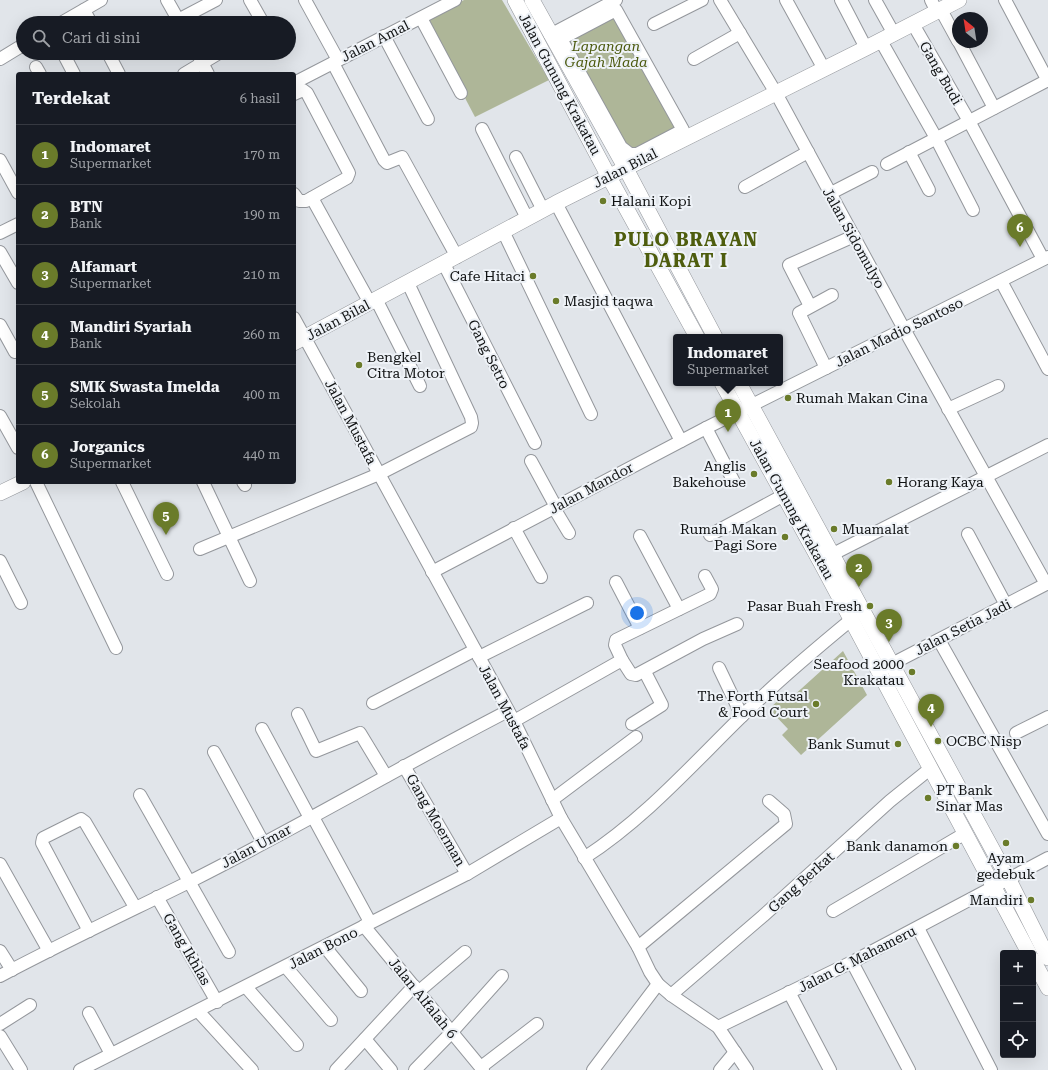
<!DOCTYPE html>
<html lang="id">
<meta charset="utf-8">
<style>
:root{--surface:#171b24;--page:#242831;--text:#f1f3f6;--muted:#9ea1a6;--line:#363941;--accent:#6a7b2a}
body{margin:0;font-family:"Roboto Serif",serif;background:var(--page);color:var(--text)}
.controls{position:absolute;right:12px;bottom:12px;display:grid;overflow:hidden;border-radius:4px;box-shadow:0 4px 16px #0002}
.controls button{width:36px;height:36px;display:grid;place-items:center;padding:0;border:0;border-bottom:1px solid var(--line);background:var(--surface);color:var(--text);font:20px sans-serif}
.compass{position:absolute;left:952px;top:12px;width:36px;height:36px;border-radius:50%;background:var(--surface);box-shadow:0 4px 16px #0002;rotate:330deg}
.you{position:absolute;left:637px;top:613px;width:14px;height:14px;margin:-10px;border:3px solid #fff;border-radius:50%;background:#1a73e8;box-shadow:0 0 0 6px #1a73e833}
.badge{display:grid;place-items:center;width:26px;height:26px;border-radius:50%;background:var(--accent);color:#fff;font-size:13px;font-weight:700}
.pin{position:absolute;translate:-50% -33px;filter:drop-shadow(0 1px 2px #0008)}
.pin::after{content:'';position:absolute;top:21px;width:14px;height:12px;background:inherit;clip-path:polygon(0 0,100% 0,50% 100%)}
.popup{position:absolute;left:673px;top:334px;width:110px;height:52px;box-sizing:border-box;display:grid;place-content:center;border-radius:4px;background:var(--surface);filter:drop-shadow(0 1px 3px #0005);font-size:13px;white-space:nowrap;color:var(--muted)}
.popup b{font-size:15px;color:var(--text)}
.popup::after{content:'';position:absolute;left:50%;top:100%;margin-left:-8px;border:8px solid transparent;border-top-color:var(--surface)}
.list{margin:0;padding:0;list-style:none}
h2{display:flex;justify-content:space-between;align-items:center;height:52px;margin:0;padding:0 16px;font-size:17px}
h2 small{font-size:13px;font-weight:400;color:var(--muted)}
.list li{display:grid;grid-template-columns:26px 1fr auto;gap:12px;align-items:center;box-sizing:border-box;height:60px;padding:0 16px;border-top:1px solid var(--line)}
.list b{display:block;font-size:15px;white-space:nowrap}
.list p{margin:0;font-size:13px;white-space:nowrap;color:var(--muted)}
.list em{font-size:13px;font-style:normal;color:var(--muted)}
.icon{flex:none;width:22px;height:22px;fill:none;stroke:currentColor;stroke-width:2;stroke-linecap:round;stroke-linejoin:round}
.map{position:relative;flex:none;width:1048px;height:1070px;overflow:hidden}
.search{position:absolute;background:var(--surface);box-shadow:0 4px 16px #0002;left:16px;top:16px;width:280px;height:44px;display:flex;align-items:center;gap:10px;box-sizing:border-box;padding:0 14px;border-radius:22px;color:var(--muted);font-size:15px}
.panel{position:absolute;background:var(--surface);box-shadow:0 4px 16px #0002;left:16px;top:72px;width:280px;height:412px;border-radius:4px}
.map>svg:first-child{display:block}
.green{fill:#aeb698}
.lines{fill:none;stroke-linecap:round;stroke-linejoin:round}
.minor-casing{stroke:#94979c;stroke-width:14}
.major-casing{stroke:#94979c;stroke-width:16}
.minor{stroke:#fff;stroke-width:12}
.major{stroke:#fff;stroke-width:15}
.poi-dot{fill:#6a7b2a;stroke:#eef2f7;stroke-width:1.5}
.labels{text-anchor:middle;stroke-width:4;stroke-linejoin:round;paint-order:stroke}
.street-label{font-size:14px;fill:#111314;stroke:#eef2f7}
.park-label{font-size:14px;font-style:italic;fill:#4b590d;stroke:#eef2f7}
.poi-label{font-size:14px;fill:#111314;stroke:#eef2f7;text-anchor:end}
.district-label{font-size:18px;font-weight:bold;letter-spacing:1px;fill:#4e5d0e;stroke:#eef2f7}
</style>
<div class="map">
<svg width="1048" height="1070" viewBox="0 0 1048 1070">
<rect width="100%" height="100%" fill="#e1e5ea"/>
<g class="green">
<path d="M464 0H502L549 80 475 117 424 20Z"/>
<path d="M618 4 689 132 627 159 556 37Z"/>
<path d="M843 651 867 695 801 755 782 735 788 729 769 709 786 693 791 698Z"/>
</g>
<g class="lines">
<g class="minor-casing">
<g id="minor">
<path d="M167 0 180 23"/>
<path d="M250 0 263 23"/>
<path d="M305 0 338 60"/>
<path d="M720 0 776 93 904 329 1046 584"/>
<path d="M786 0 824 69"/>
<path d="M841 0 866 48"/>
<path d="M875 0 894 34"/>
<path d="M931 0 937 12"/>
<path d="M1005 0 1048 81"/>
<path d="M84 10 91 23"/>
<path d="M616 10 683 130 637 154H630L621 147 561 39Z"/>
<path d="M941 10 958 41"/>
<path d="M421 18 461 93"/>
<path d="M178 20 216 0"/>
<path d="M61 23 101 0"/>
<path d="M654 24 702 0"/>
<path d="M913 24 969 121 1043 259"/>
<path d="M550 35 616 0"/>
<path d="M384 36 428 119"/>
<path d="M881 41 936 138 973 210"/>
<path d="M959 42 994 108"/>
<path d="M63 53 74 74"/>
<path d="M108 53 119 74"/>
<path d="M197 53 208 74"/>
<path d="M0 59 23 45"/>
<path d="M694 59 740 33"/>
<path d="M333 63 384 160 387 163 402 157 457 257"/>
<path d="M36 67 40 74"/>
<path d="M184 74 219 53"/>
<path d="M294 83 455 0"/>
<path d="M294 94 303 90 307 93 349 173 347 178 306 201H299L294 194"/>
<path d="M482 129 527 218"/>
<path d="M909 152 929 190"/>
<path d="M516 157 543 210"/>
<path d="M0 160 18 193"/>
<path d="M887 164 1048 80"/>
<path d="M745 187 808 152"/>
<path d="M831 193 872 172"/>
<path d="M312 198 370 303"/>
<path d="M556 203 681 441"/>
<path d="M503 231 591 414"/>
<path d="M0 233 18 224"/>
<path d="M0 252 18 283"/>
<path d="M444 264 535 443"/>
<path d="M1001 281 1048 369"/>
<path d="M376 299 420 386"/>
<path d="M810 306 789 265 854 236"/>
<path d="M294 318 514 721 561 818 638 947 650 972 658 984 671 995 718 1027 747 1070"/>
<path d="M0 325 15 352"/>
<path d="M826 368 799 313 832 295"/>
<path d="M948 409 998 386"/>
<path d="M0 416 18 448"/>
<path d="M706 428 734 482"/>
<path d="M531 461 556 507"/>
<path d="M36 482 116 648"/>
<path d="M122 482 167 574"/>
<path d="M203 482 250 581"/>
<path d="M243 482 245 485"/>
<path d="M554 508 569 533"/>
<path d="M514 528 541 577"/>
<path d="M968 534 1006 605"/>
<path d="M710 535 784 495"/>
<path d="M640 536 679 609"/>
<path d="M200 549 379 474 471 427 472 423 471 417 408 283"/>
<path d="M833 554 1048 445"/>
<path d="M0 561 21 603"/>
<path d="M432 572 706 428 1048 257"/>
<path d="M616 582 640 628"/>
<path d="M939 640 1048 834"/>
<path d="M479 657 587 603"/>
<path d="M622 660 615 645 616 640 710 594 712 589 705 576"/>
<path d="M719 668 742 716"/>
<path d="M884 668 1048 583"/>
<path d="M373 703 475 650"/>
<path d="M298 714 316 751 360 733 386 776"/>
<path d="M514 721 622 660 631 674 636 675 703 639 737 624"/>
<path d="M632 724 662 705 645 672"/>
<path d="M262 729 310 818"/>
<path d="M1016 733 1048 717"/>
<path d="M214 752 263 842"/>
<path d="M404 766 467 874"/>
<path d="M140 795 229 952"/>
<path d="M552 800 636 737"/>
<path d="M313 817 370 922"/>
<path d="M584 858C644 819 689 768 740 718 775 683 813 651 852 619"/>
<path d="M0 864 49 951"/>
<path d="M157 897 217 1002"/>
<path d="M833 911 964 834"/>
<path d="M364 926 483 1070"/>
<path d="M918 928 991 1070"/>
<path d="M89 931 42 843 43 838 81 819 85 822 135 907"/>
<path d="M325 947 361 991"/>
<path d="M638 947 786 824 784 814 769 801"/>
<path d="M0 951 12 970"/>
<path d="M852 962 909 1070"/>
<path d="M286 967 331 1020"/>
<path d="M0 976C62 943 126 913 189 882 297 828 401 766 508 711"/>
<path d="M246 987 297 1045"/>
<path d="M418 992 465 952"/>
<path d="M789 992 830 1070"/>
<path d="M671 995 763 916 890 801 931 768"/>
<path d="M198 1011 252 1070"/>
<path d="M89 1013 111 1054"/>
<path d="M0 1024 30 1005"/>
<path d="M718 1027 852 962 1048 858"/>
<path d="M0 1036 21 1070"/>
<path d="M365 1039 391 1070"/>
<path d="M481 1067 537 1024"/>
<path d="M80 1070 467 874 561 818"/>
<path d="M336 1070 414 986"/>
<path d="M415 1070 451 1033 502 976"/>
<path d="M593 1070 658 984"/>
<path d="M720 1070 735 1052"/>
</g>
</g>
<g class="major-casing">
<g id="major">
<path d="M515 0 609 177 697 337"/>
<path d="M532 0 625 167 715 337"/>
<path d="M294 343 556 203 866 48 959 0"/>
<path d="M722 383 821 563 1029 953"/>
<path d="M739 383 1008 878 1048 958"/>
<path d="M0 493 23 482"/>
<path d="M1033 960 1048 988"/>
</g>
</g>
<use href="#minor" class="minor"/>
<use href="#major" class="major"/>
</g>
<g class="poi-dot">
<circle cx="603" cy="201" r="4"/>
<circle cx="533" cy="276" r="4"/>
<circle cx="556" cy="301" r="4"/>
<circle cx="359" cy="365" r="4"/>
<circle cx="788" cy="398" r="4"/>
<circle cx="754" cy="474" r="4"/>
<circle cx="889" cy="482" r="4"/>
<circle cx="834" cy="529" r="4"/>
<circle cx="785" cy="537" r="4"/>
<circle cx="870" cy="606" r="4"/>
<circle cx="912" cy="672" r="4"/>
<circle cx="816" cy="704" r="4"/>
<circle cx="938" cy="741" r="4"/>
<circle cx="898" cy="744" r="4"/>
<circle cx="928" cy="798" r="4"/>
<circle cx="1006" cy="843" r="4"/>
<circle cx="956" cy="846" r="4"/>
<circle cx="1031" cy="900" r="4"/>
</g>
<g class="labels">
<g class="street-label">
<text transform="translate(375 41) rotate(-27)" y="5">Jalan Amal</text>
<text transform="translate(941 73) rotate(60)" y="5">Gang Budi</text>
<text transform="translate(560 84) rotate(62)" y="5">Jalan Gunung Krakatau</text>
<text transform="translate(625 168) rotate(-27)" y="5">Jalan Bilal</text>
<text transform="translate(854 238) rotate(61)" y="5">Jalan Sidomulyo</text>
<text transform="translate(338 320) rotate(-28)" y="5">Jalan Bilal</text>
<text transform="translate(899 332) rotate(-26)" y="5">Jalan Madio Santoso</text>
<text transform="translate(489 354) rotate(63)" y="5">Gang Setro</text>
<text transform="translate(351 422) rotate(62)" y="5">Jalan Mustafa</text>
<text transform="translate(591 488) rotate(-28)" y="5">Jalan Mandor</text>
<text transform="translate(792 509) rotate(61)" y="5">Jalan Gunung Krakatau</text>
<text transform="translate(963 627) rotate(-27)" y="5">Jalan Setia Jadi</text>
<text transform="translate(505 707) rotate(62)" y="5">Jalan Mustafa</text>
<text transform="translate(436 820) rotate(60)" y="5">Gang Moerman</text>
<text transform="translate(256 846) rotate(-28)" y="5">Jalan Umar</text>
<text transform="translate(801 882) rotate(-42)" y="5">Gang Berkat</text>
<text transform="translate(323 948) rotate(-27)" y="5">Jalan Bono</text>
<text transform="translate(187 949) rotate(60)" y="5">Gang Ikhlas</text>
<text transform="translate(857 959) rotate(-27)" y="5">Jalan G. Mahameru</text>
<text transform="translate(423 998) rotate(51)" y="5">Jalan Alfalah 6</text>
</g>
<g class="park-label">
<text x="606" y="51">Lapangan<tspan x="606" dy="16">Gajah Mada</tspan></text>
</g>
<g class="poi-label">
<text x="611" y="206" text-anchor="start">Halani Kopi</text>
<text x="525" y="281">Cafe Hitaci</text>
<text x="564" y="306" text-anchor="start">Masjid taqwa</text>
<text x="367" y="362" text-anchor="start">Bengkel<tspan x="367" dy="16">Citra Motor</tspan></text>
<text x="796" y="403" text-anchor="start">Rumah Makan Cina</text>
<text x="746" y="471">Anglis<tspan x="746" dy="16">Bakehouse</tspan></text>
<text x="897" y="487" text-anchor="start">Horang Kaya</text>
<text x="777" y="534">Rumah Makan<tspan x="777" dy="16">Pagi Sore</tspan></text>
<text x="842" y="534" text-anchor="start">Muamalat</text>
<text x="862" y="611">Pasar Buah Fresh</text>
<text x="904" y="669">Seafood 2000<tspan x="904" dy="16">Krakatau</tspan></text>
<text x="808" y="701">The Forth Futsal<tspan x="808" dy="16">&amp; Food Court</tspan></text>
<text x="946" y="746" text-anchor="start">OCBC Nisp</text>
<text x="890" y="749">Bank Sumut</text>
<text x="936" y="795" text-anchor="start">PT Bank<tspan x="936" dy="16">Sinar Mas</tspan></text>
<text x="948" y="851">Bank danamon</text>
<text x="1006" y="863" text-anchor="middle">Ayam<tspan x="1006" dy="16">gedebuk</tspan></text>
<text x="1023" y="905">Mandiri</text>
</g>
<g class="district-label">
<text x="686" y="246">PULO BRAYAN<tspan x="686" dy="21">DARAT I</tspan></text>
</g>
</g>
</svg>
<div class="controls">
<button>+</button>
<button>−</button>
<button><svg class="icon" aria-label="locate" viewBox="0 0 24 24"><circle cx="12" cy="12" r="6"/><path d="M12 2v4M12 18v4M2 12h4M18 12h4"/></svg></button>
</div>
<svg class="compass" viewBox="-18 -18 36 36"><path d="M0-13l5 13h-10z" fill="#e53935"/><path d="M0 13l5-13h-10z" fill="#9ea1a6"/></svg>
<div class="you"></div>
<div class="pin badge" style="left:728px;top:432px">1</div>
<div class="popup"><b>Indomaret</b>Supermarket</div>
<div class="pin badge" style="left:859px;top:587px">2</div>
<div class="pin badge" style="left:889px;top:642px">3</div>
<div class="pin badge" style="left:931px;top:727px">4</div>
<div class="pin badge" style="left:166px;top:535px">5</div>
<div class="pin badge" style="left:1020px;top:247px">6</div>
<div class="search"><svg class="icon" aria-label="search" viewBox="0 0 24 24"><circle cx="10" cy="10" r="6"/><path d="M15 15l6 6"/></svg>Cari di sini</div>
<section class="panel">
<h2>Terdekat<small>6 hasil</small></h2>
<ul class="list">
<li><span class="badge">1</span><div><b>Indomaret</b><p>Supermarket</p></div><em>170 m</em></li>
<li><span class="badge">2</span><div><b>BTN</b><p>Bank</p></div><em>190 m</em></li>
<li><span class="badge">3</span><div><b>Alfamart</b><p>Supermarket</p></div><em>210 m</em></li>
<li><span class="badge">4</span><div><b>Mandiri Syariah</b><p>Bank</p></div><em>260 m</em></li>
<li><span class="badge">5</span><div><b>SMK Swasta Imelda</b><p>Sekolah</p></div><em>400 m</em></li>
<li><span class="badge">6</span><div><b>Jorganics</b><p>Supermarket</p></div><em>440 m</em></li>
</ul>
</section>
</div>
